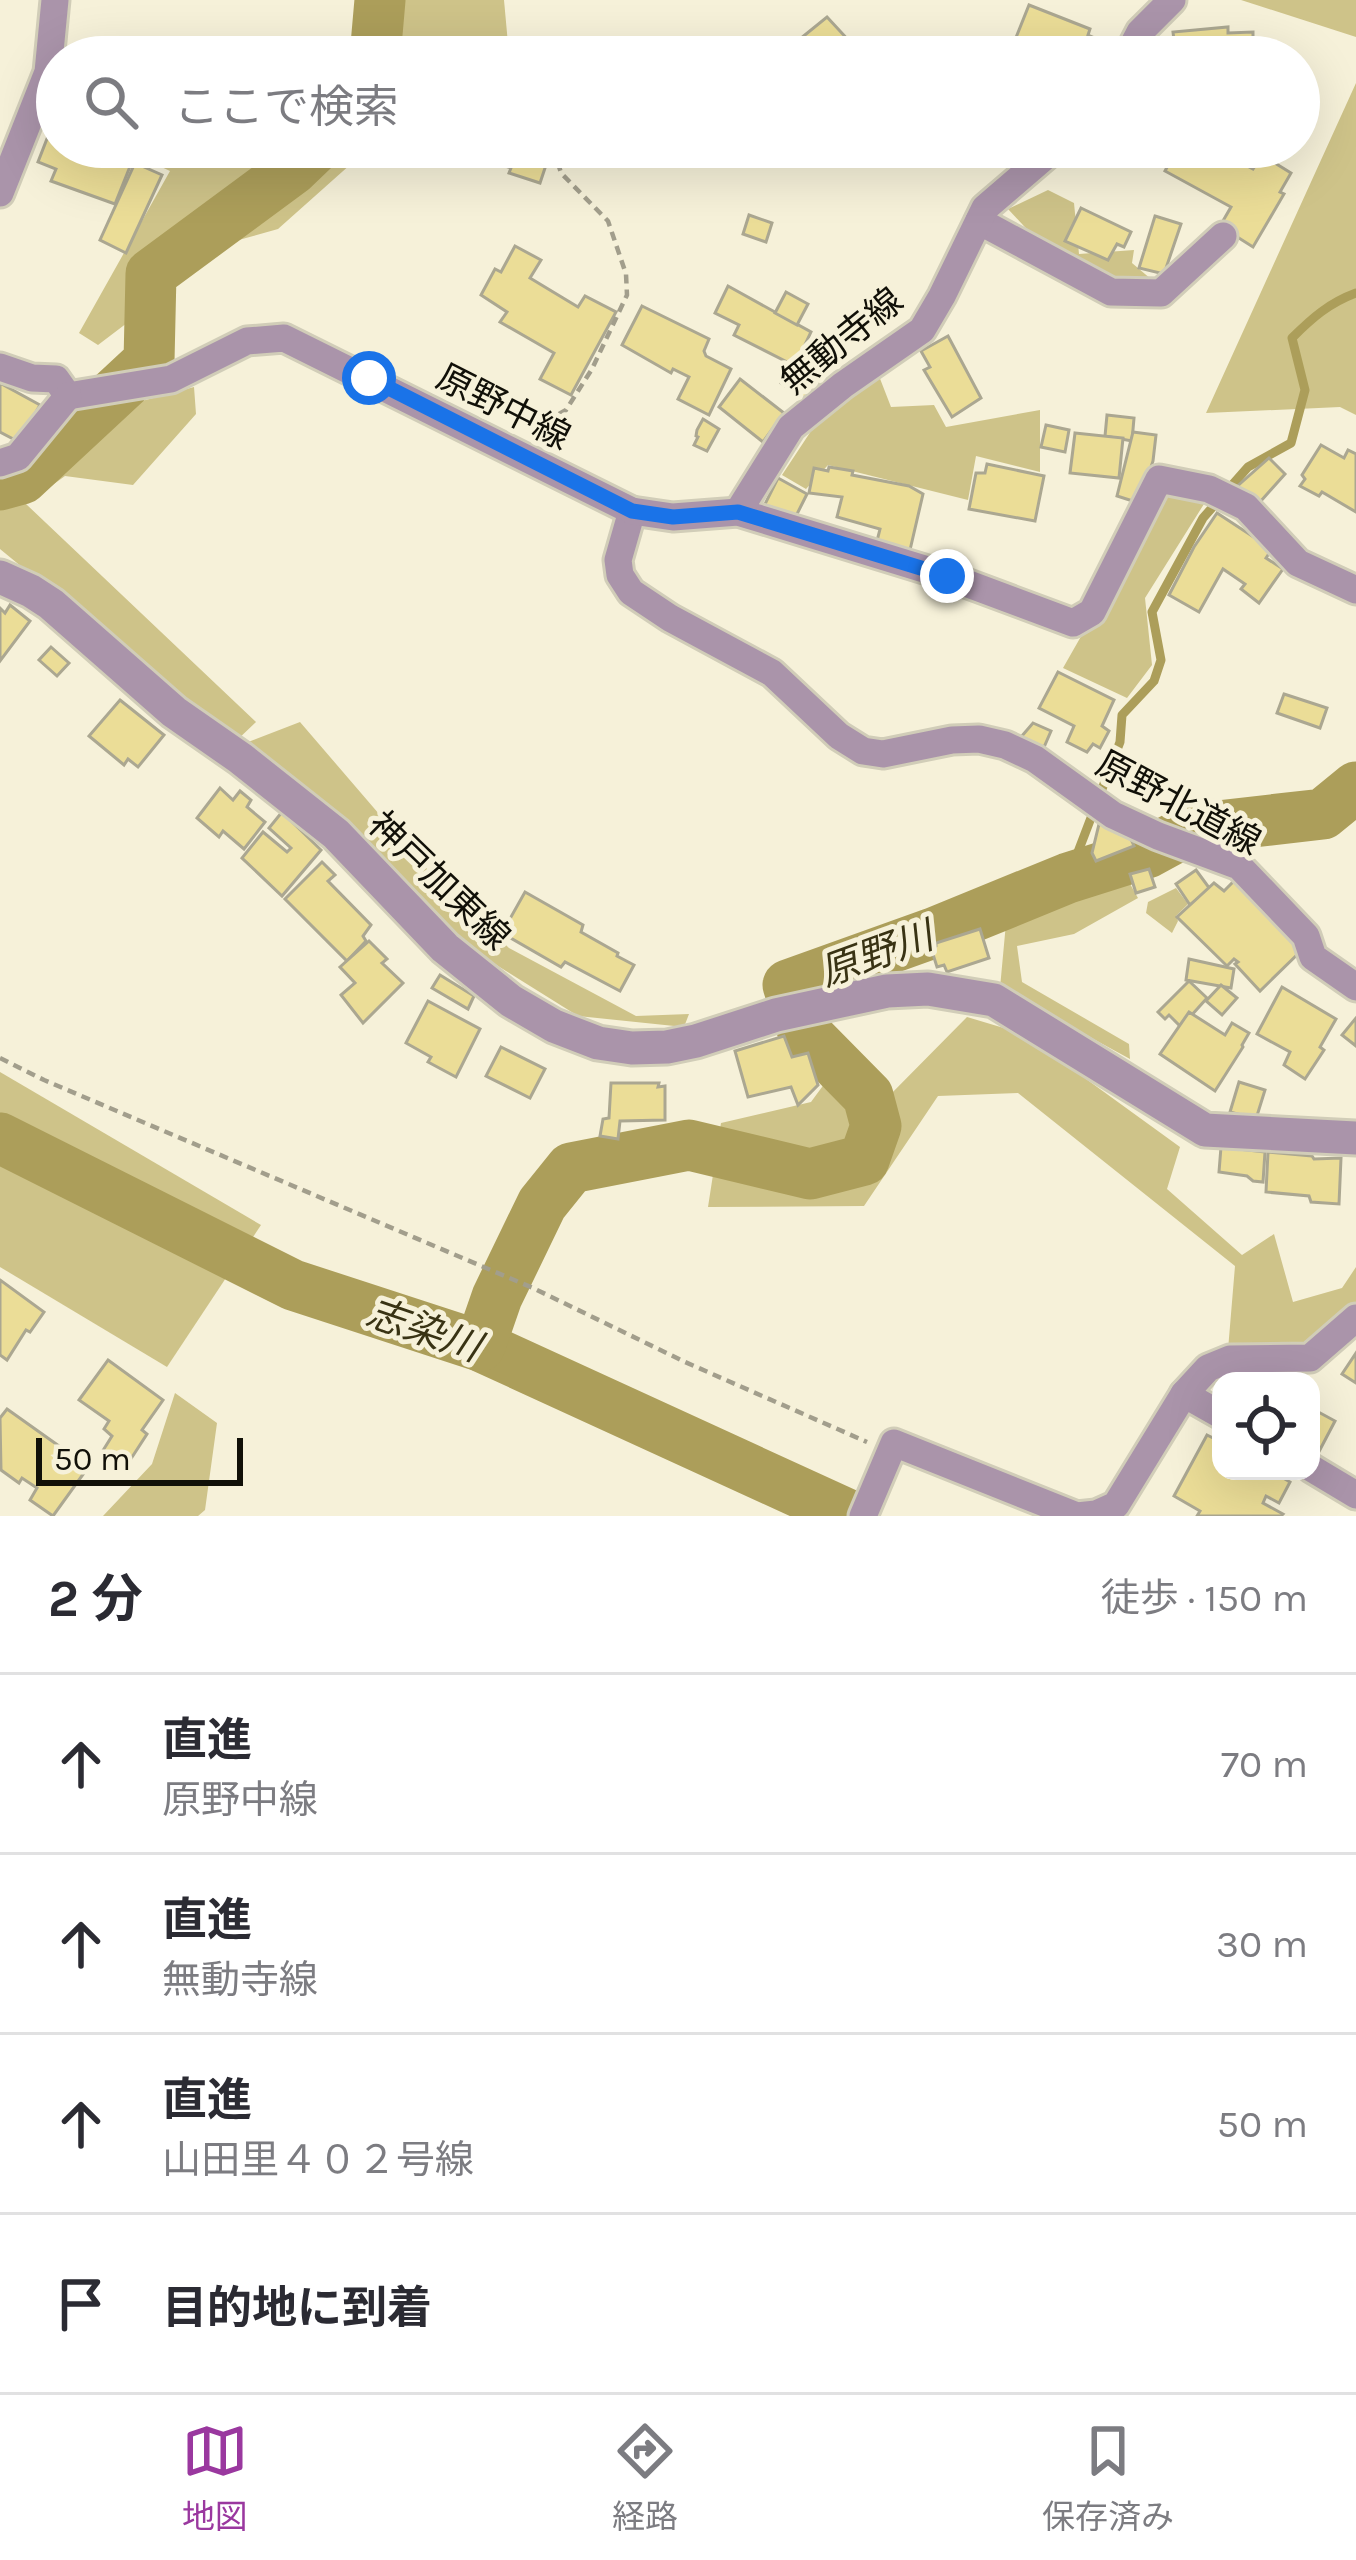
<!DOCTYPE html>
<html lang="ja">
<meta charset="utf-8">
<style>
:root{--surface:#fff;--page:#f7f7f7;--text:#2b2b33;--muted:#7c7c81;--line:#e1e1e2;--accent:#9a389f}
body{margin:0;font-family:Karla,"Noto Sans JP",sans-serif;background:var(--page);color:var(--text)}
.controls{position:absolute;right:36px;bottom:36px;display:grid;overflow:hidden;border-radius:24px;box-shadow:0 12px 48px #0002}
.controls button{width:108px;height:108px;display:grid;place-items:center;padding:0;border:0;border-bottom:3px solid var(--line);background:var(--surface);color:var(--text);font:60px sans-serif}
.scale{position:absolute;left:36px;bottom:30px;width:207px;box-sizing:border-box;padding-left:12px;border:6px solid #111008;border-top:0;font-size:33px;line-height:42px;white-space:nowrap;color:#111008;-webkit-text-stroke:9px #f6f1d9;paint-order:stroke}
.stop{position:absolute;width:36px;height:36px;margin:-27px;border:9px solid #1a73e8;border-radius:50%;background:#fff}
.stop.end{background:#1a73e8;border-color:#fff;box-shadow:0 3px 12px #0008}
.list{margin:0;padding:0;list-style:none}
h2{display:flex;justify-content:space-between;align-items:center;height:156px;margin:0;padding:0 48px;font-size:51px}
h2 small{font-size:39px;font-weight:400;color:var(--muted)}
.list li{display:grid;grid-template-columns:78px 1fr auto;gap:36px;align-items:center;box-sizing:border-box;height:180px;padding:0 48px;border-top:3px solid var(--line)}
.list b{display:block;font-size:45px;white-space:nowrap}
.list p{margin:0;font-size:39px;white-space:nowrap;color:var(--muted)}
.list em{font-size:39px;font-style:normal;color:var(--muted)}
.icon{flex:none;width:66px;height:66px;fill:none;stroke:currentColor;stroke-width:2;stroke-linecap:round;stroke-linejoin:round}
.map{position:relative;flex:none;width:1356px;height:1516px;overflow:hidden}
.search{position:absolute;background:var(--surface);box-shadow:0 12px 48px #0002;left:36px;right:36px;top:36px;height:132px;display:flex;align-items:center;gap:30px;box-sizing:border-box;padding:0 42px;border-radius:66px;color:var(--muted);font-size:45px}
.sheet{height:876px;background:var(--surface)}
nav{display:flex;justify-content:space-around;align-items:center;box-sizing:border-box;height:168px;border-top:3px solid var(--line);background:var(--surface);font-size:33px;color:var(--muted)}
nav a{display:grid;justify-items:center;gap:6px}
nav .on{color:var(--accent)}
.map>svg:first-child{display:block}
.green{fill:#cec389}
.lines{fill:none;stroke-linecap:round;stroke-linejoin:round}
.stream{stroke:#ac9e5a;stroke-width:9}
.river{stroke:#ac9e5a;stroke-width:51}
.building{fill:#ebdd97;stroke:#aba791;stroke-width:3}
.minor-casing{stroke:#d1cdb8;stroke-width:33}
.tertiary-casing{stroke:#d1cdb8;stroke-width:39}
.path{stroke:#a29e8c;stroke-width:4.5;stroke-dasharray:9 6;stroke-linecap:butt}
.minor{stroke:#aa94aa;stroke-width:27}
.tertiary{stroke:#aa94aa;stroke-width:33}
.route{stroke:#1a73e8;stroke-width:15}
.labels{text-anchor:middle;stroke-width:10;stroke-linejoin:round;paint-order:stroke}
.street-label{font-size:36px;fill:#111008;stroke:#f6f1d9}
.water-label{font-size:39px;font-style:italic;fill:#393314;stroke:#f6f1d9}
</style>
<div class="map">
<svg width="1356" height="1516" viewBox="0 0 1356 1516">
<rect width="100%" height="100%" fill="#f6f1d9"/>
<g class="green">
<path d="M367 0H504L508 44 496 57H372L365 30Z"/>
<path d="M1241 0H1356V37Z"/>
<path d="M1356 83V415L1340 407 1206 413Z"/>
<path d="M141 147H370L278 229 235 241 98 345 79 333 170 171 138 156Z"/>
<path d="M1048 190 1074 203 1079 254 1134 250 1132 263 1158 285 1119 286 1048 252 1008 209Z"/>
<path d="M879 376 891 407 934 405 946 427 1040 410V472L976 456 968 500 828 465 806 489 782 475 813 428Z"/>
<path d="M194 387 196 414 133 485 65 476 26 504 256 722 235 742 0 549V478L47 445 112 409Z"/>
<path d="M1165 489 1209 496 1145 598 1152 665 1127 698 1063 668Z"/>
<path d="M300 722 422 864 509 948 636 1016 689 1014 684 1027 578 1016 474 951 337 813 243 744Z"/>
<path d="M1125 875 1138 898 1074 934 1017 946 1022 982 1129 1044 1130 1059 1000 988 1006 923 1064 895Z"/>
<path d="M1176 888 1188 904 1176 916 1178 921 1172 933 1146 913 1148 902Z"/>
<path d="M967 1017 1024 1034 1180 1147 1167 1189 1242 1255 1274 1234 1293 1302 1342 1288 1356 1267V1308L1306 1350H1228L1235 1266 1018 1093 938 1096 864 1206 708 1207 721 1123 811 1102 833 1072 884 1101Z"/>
<path d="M0 1072 261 1225 167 1367 0 1267Z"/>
<path d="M175 1393 217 1423 205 1510 198 1516H103L152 1464Z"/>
</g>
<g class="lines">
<path class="stream" d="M1068 878 1120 742 1122 715 1154 681 1161 660 1152 612 1203 518 1248 467 1291 443 1305 390 1292 338C1312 318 1329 303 1356 293"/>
<g class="river">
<path d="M375 57 380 0"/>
<path d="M0 485 22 479 149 361 151 274 292 170 316 147"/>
<path d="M0 1138 293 1285 480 1346 851 1516"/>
<path d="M480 1346 497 1297 542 1204 571 1168 689 1145 810 1174 864 1160 876 1126 868 1096 802 1029 788 985 933 933 1068 878 1147 853 1191 829 1323 814 1356 787"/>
</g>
</g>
<g class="building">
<path d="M1029 5 1090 29 1088 35 1113 46 1108 57H1027L1011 50Z"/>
<path d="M827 17 852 44 835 57H798L790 47Z"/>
<path d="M1228 27V33L1253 32V57H1176L1173 32Z"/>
<path d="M50 131 57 134V147H98L133 159 115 204 51 181 56 169 38 162Z"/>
<path d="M458 147H552L540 183 509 173 511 168 458 150Z"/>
<path d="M1178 147H1212L1253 169 1262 155 1291 173 1280 192 1284 194 1253 247 1220 226 1231 207 1165 171Z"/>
<path d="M135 163 162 175 126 253 100 240Z"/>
<path d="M1081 208 1131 232 1124 247 1117 244 1108 260 1065 241Z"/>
<path d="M749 215 772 223 766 242 743 234Z"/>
<path d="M1155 216 1181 224 1164 274 1139 268Z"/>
<path d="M515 246 541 260 530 278 578 307 585 296 616 312 571 395 540 379 554 353 500 322 507 312 481 295 495 269 501 272Z"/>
<path d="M728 286 811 332 795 366 734 335 739 325 715 313Z"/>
<path d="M786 292 808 304 797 325 775 313Z"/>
<path d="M642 306 709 339 704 351 706 356 731 369 709 415 678 399 689 377 673 369 671 373 622 345Z"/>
<path d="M948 336 981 398 952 417 924 370 930 367 921 351Z"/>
<path d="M799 356 823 374 806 400 781 383Z"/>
<path d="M740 379 784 413 763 442 719 407Z"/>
<path d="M0 383 40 405 19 442 0 432Z"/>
<path d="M1107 415 1134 418 1132 441 1105 436Z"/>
<path d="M703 419 719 429 707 451 694 445 698 437 696 436 697 430Z"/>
<path d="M1046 425 1069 430 1065 452 1041 447Z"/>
<path d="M1133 432 1156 435 1153 461 1139 503 1117 496Z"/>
<path d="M1075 433 1123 438 1119 478 1070 473Z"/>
<path d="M1321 445 1344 458 1348 450 1356 454V512L1322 492 1319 496 1300 486 1305 479 1302 475Z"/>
<path d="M1269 458 1285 474 1252 511 1233 490Z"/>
<path d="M987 464 1044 476 1035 521 969 509 976 473H985Z"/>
<path d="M829 467 853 471 852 475 909 486 923 494 910 550 877 541 880 529 837 517 842 497 809 493 814 468 828 471Z"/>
<path d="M778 478 807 494 792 524 763 508Z"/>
<path d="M1217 513 1272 549 1266 558 1283 569 1259 603 1241 589 1245 584 1223 569 1199 612 1169 595 1194 547Z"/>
<path d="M10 605 30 621 0 661V608L5 613Z"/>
<path d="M51 647 69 663 57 676 39 660Z"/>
<path d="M1058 672 1114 700 1102 726 1109 731 1100 748 1093 744 1087 752 1067 742 1074 726 1039 708Z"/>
<path d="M1284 694 1327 708 1320 728 1277 713Z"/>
<path d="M120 700 164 735 138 767 128 759 124 765 89 736Z"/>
<path d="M1033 723 1051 731 1041 754 1015 744Z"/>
<path d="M220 788 233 800 240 791 251 800 247 807 265 822 244 849 223 831 219 837 197 818Z"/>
<path d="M282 812 321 850 282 896 242 858 263 832 287 852 291 848 269 828Z"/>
<path d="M1100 820 1130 837 1134 846 1096 861 1092 853Z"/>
<path d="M322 862 335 875 328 881 371 925 363 936 366 941 347 961 285 899Z"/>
<path d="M1149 869 1155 887 1136 893 1130 874Z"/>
<path d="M1196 870 1210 889 1190 905 1176 884Z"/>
<path d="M1237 878 1305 947 1260 991 1235 964 1238 962 1234 959 1227 966 1177 917 1214 883 1224 891Z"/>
<path d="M525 892 583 925 581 932 618 953 617 956 634 965 620 991 565 962 561 967 502 933Z"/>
<path d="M980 929 989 958 947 972 944 965 937 967 931 948 936 946V943Z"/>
<path d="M369 941 387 959 382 963 403 983 363 1023 341 995 355 983 340 967Z"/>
<path d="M1189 959 1234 969 1231 988 1186 980Z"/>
<path d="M440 975 474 996 468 1009 432 988Z"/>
<path d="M1189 981 1207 998 1181 1027 1169 1015 1165 1019 1158 1012Z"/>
<path d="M1221 985 1237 998 1222 1015 1206 1001Z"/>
<path d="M1282 987 1336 1019 1320 1047 1324 1050 1305 1079 1284 1065 1290 1052 1257 1034Z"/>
<path d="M428 1001 480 1029 456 1077 428 1062 431 1057 406 1043Z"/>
<path d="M1189 1012 1225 1035 1232 1023 1249 1033 1242 1045 1243 1047 1215 1091 1160 1054Z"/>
<path d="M1356 1018V1046L1342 1035Z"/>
<path d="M784 1036 792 1057 808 1053 818 1085 798 1105 791 1087 748 1097 735 1051Z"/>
<path d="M501 1047 545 1069 530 1098 486 1076Z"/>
<path d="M1239 1082 1265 1090 1256 1119 1230 1112Z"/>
<path d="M611 1083H659L658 1087 665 1086V1120L620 1121 618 1139 600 1136 603 1119 609 1118Z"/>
<path d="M1221 1147 1265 1152 1263 1182 1253 1181 1247 1176 1219 1172Z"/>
<path d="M1268 1152 1312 1156 1314 1159 1341 1158 1339 1204 1311 1202 1309 1196 1266 1192Z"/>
<path d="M0 1280 44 1312 30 1332 26 1330 7 1360 0 1355Z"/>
<path d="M1356 1353V1383L1342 1374Z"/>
<path d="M108 1360 163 1400 142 1430 147 1434 125 1468 102 1452 112 1436 104 1429 109 1421 79 1400Z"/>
<path d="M1254 1372 1284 1381H1251Z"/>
<path d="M1311 1408 1335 1421 1314 1461 1311 1459Z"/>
<path d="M7 1409 66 1451 61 1456 84 1473 53 1516 30 1500 37 1488 22 1478 19 1483 1 1470 0 1418Z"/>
<path d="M1207 1435 1221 1442V1471H1271L1290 1482 1279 1503 1266 1496 1263 1503 1283 1514 1281 1516H1197L1200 1511 1174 1496Z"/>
</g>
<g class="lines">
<g class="minor-casing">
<g id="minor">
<path d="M1127 57 1140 32 1172 0"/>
<path d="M0 193 48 72 55 0"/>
<path d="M979 221 1111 292 1161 293 1223 236"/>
<path d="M0 367 32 378 56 379 68 396 171 379 247 341 284 338 632 511 618 560 620 575 631 592 670 618 772 673 839 736 863 751 883 754 952 740 979 739 1005 745 1035 759 1113 815 1158 836 1239 866 1306 936 1313 957 1356 987"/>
<path d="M0 463 18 457 68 396"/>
<path d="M632 511 673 517 738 512 947 576 1073 623 1092 612 1159 479 1209 489 1246 507 1298 563 1356 590"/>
<path d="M738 512 791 427 843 385 922 330 942 296 985 208 1056 147"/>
<path d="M1184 1394 1221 1415"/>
<path d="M1311 1468 1356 1495"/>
<path d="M863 1516 894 1443 1077 1516 1096 1514 1116 1505 1184 1394 1208 1368 1230 1359 1310 1358 1356 1318"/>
</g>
</g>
<g class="tertiary-casing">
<path id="tertiary" d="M0 577 31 591 51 604 174 712 240 758 336 834 445 948 511 1001 554 1026 598 1043 632 1048 667 1047 696 1041 776 1015 887 991 928 989 994 1000 1205 1130 1356 1138"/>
</g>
<g class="path">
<path d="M533 429 566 410 592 369 627 295 626 274 608 221 561 173 558 163 559 147"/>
<path d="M0 1058 44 1080 533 1288 685 1362 867 1442"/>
</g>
<use href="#minor" class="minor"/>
<use href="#tertiary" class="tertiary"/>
</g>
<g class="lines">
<path class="route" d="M369 378 632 511 673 517 738 512 947 576"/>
</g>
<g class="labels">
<g class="street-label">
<text transform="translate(841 340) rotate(-39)" y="13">無動寺線</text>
<text transform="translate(504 406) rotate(27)" y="13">原野中線</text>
<text transform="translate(1179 802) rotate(28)" y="13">原野北道線</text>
<text transform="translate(440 880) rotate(44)" y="13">神戸加東線</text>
</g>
<g class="water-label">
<text transform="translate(876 953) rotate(-20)" y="14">原野川</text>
<text transform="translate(424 1329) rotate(19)" y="14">志染川</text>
</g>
</g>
</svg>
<div class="controls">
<button><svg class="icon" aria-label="locate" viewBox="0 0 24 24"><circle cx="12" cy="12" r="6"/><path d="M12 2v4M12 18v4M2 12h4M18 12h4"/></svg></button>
</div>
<div class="scale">50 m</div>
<div class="stop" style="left:369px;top:378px"></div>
<div class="stop end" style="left:947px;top:576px"></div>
<div class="search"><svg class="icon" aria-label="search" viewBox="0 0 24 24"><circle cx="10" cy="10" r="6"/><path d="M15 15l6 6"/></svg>ここで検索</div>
</div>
<section class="sheet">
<h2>2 分<small>徒歩 · 150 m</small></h2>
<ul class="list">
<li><svg class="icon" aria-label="ahead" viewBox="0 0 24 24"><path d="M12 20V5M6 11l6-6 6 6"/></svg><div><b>直進</b><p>原野中線</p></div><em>70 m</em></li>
<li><svg class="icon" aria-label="ahead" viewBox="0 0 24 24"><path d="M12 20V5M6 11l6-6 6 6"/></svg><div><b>直進</b><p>無動寺線</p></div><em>30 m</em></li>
<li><svg class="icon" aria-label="ahead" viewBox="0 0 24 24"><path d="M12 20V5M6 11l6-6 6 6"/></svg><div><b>直進</b><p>山田里４０２号線</p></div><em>50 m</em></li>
<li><svg class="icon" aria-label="arrive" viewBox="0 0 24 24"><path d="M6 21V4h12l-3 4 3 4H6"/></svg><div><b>目的地に到着</b></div></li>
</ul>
</section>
<nav>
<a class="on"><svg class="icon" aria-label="map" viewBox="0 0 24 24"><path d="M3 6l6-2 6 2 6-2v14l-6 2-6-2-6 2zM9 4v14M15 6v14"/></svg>地図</a>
<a><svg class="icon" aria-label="directions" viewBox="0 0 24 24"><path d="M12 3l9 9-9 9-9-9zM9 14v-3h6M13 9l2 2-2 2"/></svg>経路</a>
<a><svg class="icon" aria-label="saved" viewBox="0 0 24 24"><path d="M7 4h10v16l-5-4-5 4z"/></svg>保存済み</a>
</nav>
